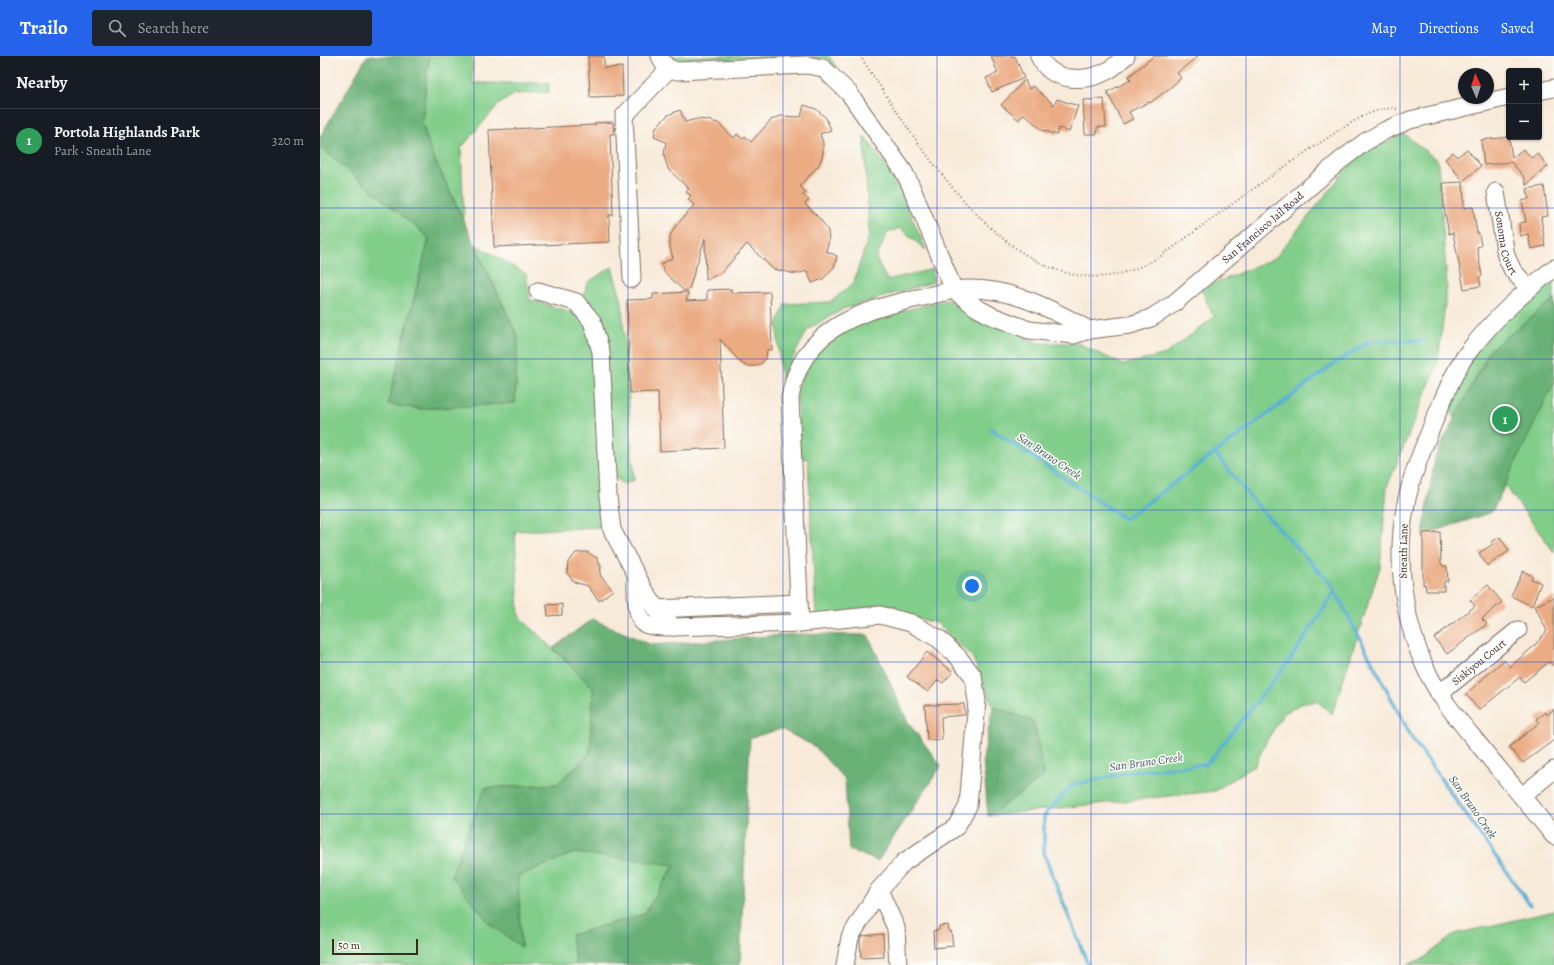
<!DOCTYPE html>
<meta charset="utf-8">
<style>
:root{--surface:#171b24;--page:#20242c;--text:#f1f3f6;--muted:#9ea1a6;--line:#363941;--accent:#2563eb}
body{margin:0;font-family:Alegreya,serif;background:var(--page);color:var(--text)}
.controls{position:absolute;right:12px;top:12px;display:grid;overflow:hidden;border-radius:4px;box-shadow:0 1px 3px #0004}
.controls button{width:36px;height:36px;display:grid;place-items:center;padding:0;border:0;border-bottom:1px solid var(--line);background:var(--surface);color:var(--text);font:20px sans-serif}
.compass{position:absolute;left:1138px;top:12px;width:36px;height:36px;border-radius:50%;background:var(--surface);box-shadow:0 1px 3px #0004;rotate:357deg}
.scale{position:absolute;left:12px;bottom:10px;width:86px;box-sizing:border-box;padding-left:4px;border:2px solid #3b2a1e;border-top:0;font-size:11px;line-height:14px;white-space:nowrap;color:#3b2a1e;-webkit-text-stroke:3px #fdfcf7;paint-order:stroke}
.you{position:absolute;left:652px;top:530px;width:14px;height:14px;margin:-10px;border:3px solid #fff;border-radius:50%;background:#1a73e8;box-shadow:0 0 0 6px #1a73e833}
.badge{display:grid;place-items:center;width:26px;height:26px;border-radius:50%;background:var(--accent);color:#fff;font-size:13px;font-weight:700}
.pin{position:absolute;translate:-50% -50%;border:2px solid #fff;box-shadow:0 1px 4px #0006}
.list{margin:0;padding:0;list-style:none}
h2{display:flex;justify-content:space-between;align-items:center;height:52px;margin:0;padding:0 16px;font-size:17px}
h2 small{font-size:13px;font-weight:400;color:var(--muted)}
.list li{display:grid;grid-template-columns:26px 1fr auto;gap:12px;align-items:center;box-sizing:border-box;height:64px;padding:0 16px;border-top:1px solid var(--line)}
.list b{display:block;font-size:15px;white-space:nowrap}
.list p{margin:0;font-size:13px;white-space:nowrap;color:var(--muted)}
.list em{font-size:13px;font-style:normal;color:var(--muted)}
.icon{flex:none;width:22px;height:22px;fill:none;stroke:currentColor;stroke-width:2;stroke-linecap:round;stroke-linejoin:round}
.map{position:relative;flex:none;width:1234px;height:909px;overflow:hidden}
header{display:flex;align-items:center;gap:24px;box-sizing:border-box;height:56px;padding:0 20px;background:var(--accent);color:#fff}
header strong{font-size:19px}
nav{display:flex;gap:22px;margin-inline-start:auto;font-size:14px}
.search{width:280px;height:36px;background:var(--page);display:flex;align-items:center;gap:10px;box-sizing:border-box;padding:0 14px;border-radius:4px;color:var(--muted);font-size:15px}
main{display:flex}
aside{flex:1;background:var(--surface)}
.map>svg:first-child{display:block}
.green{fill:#81cd8a;stroke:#5e7c54}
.forest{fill:#68b076;stroke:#526d4a}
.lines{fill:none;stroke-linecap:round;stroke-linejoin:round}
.stream{stroke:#58b1d6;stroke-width:3.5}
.building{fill:#ebab83}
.minor-casing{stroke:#7d6d5f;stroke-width:19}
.path{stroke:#7d6d5f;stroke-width:2;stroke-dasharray:1 3;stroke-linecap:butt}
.minor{stroke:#fff;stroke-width:17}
.grid{fill:none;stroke:#1d4ed8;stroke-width:1;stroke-opacity:0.55}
.labels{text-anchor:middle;stroke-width:3;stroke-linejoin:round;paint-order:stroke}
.street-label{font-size:11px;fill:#3b2a1e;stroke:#fdfcf7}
.water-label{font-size:12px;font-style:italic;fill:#476068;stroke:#fdfcf7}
</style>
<header>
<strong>Trailo</strong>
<div class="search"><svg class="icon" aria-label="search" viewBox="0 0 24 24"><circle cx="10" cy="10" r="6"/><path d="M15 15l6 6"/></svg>Search here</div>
<nav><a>Map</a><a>Directions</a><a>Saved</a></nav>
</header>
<main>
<aside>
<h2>Nearby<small></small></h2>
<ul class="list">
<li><span class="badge" style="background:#2e9e5b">1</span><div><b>Portola Highlands Park</b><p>Park · Sneath Lane</p></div><em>320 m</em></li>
</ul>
</aside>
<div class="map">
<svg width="1234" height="909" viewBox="0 0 1234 909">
<rect width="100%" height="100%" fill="#fdfcf7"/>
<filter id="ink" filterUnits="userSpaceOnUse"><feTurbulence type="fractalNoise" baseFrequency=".025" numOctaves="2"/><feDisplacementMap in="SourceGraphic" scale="8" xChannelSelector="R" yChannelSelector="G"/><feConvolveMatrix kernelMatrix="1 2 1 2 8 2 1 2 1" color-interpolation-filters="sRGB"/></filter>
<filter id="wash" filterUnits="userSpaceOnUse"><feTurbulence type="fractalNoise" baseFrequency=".012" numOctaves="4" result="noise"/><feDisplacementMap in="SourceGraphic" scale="16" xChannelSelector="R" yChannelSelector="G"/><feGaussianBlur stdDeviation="0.9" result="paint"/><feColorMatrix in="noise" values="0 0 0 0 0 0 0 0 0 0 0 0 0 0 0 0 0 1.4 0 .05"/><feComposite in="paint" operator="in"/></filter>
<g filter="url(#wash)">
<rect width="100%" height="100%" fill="#f8ead9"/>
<g class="green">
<path d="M109 0H152L153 27H229V36L195 38 178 49 141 92 144 164 112 98 102 67Z"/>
<path d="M346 0H484L352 7Z"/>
<path d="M490 0H509L517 12Z"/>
<path d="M1084 78 1118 105 1127 230 1118 307 1067 431 1060 511 1012 658 997 645 981 648 963 658 947 684 935 709 895 735 668 760 724 721 714 666 673 650 653 602 617 567 564 555 496 560 488 403 478 402 477 332 493 297 529 268 626 244 644 249 718 287H758L803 309 846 298 894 261 881 233 955 202 1037 100Z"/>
<path d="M544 80 573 118 606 194 580 172 567 177 556 203 567 224 613 213V226L523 253 488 273 461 324 457 269 465 248 510 246 533 228 549 179Z"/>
<path d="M0 91 109 181 68 348 99 353 195 347 198 281 155 188 206 218 210 244 259 258 272 279 281 471 195 475 199 560 273 632 270 697 237 728 165 732 201 891 198 820 254 797 355 808 324 858 251 879 256 909H0Z"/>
<path d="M292 211 302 246 314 424 304 428 293 420 282 264 263 243 267 227Z"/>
<path d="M1234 211V496L1120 341 1127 326Z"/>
<path d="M1234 855V909H1087L1104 902 1135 878Z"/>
</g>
<g class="forest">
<path d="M47 0H109L102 67 112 98 198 281 195 347 99 353 68 348 109 182 0 91V81Z"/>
<path d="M1234 243V327L1172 456 1103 479 1115 401 1170 294Z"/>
<path d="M272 563 332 589 477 578 548 579 588 666 621 710 558 805 529 794 525 724 494 690 461 673 430 682 420 909H256L251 879 324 858 355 809 254 797 198 820 201 891 171 869 131 820 165 732 237 728 270 697 273 632 233 592Z"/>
<path d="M673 650 714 666 724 721 668 760 663 703Z"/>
</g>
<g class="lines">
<g class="stream">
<path d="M671 373 805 463 952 355 1011 310 1050 285H1104"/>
<path d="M895 397 934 446 1012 529 1092 682 1210 849"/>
<path d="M768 909 724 798V760L752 729 815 715 887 708 970 604 1015 535"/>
</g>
</g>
<g id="blocks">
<g class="building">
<path d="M268 0H284V12L302 11 303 40 270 41Z"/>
<path d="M671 0H695L704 22 672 36 666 22 678 17Z"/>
<path d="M834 0H878L857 17 861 22 851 31 830 47 829 46 809 56 813 63 803 68 787 36 811 24 808 21Z"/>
<path d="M705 24 709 33 713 30 734 49 737 43 758 50 749 76 739 72 737 79 722 74 704 58 699 64 681 49Z"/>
<path d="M784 43 786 71H777V78H765L763 44Z"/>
<path d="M484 49 496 53 506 62 511 74 500 78 503 87V98L499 109 480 130 486 136 483 139 489 144 485 148 501 164 508 175 509 185 506 195 517 200 514 211 503 223 492 227 487 215 476 218 453 213 427 188 402 216 386 224 385 182 369 233 364 235 345 217 341 208 353 202 350 192V180L355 171 374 149 368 143 371 140 366 136 369 133 348 113 344 99 346 86 334 81 336 71 348 59 360 54 365 66 377 63 387 64 398 67 414 82 417 78 423 83 425 80 431 86 451 64 461 60 481 61Z"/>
<path d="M293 66 294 78H290L293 159H289L290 186 174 191 169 74 275 69V67Z"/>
<path d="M1189 81 1192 102 1203 93 1212 102 1217 97 1228 110 1206 129 1205 122 1191 106 1164 109 1161 84Z"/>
<path d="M1147 93 1161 110 1143 125 1125 103 1133 96 1137 101Z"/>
<path d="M1143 126 1144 152 1153 151 1157 177H1159L1161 190 1157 191 1162 220 1159 221 1161 230 1144 233 1133 177 1129 178 1124 151 1123 127Z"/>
<path d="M1224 130 1228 160 1221 161 1225 190 1211 193 1208 178 1200 180 1199 167 1206 166 1202 145 1209 143 1207 133Z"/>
<path d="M411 233V237L450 236 452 294H447L446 302 442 307 436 310H426L420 306 400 283 404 392 340 395 338 336 310 337 307 244 333 243V238L368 236 366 245 387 244V234Z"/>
<path d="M1120 476 1121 507 1123 510H1127L1128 525H1124V535H1106L1105 528 1103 529V477Z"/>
<path d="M1180 481 1189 495 1167 510 1159 497 1173 488 1171 486Z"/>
<path d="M262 496H267L277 502 281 511 280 519 293 534 279 545 268 530 254 526 247 517 248 506 256 497Z"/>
<path d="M1203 515 1213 520 1211 523 1221 527 1212 550 1191 540Z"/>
<path d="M1168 529 1182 546 1162 563 1167 568 1127 598 1114 582 1155 550 1150 544Z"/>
<path d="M1234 541V610L1229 606 1204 626 1200 621 1159 654 1146 638 1184 604 1190 611 1214 590 1227 575 1215 550Z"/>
<path d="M242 548V559L228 560 227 549Z"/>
<path d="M607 596 633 616 623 627 618 624 608 636 587 621Z"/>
<path d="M644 648 645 659 621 661 622 684H607L605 649Z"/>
<path d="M1234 653V684L1203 707 1189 691 1219 667 1216 663 1225 656 1227 659Z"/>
<path d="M628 869 629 875H631L633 890 614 892 613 875 619 874V870Z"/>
<path d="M563 878 564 901 541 902 540 884 542 880Z"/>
</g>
</g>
</g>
<g filter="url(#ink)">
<use href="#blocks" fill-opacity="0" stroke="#7d6d5f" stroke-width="1"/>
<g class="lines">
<g class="minor-casing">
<g id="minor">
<path id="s1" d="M340 0C343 9 347 12 357 15L487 9 503 12 529 37 584 116 590 128 634 234 657 252 672 260 709 274 754 279 769 274 810 269 831 262 853 248 1021 104 1045 86 1066 74 1090 64 1189 41"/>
<path d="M719 0C731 27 766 27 789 14 795 11 800 4 806 0"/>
<path d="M1219 35 1234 32"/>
<path id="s2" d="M1176 136 1186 200 1193 215 1209 232"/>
<path d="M1234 212C1202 238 1171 265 1146 299 1132 319 1124 342 1114 365 1106 385 1097 406 1091 427 1073 488 1080 556 1106 613 1120 644 1143 669 1164 695 1187 723 1211 751 1234 780"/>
<path d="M312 223 304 60 349 13"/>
<path d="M218 235 256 246 272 265 281 296 288 440 292 474 325 535 341 560 354 571 480 567"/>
<path d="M316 522C316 531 315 563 325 568 333 572 345 571 354 571"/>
<path d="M336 553 479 547"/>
<path id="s3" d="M1119 638 1198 574"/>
<path d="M1202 740 1234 714"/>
<path d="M559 834 576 872 578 909"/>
<path d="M525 909 530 881 559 834 584 806 636 771 648 750 657 645 653 620 638 601 619 583 591 567 560 559 480 567 470 342C483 258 566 250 634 234 683 228 727 250 769 274"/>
</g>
</g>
<path class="path" d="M540 0C597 84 702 273 828 207 847 198 864 183 882 170 922 141 961 112 1003 85 1022 73 1054 48 1077 53"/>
<use href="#minor" class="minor"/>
</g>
</g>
<path class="grid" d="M154 0V909M308 0V909M463 0V909M617 0V909M771 0V909M926 0V909M1080 0V909M0 152H1234M0 303H1234M0 454H1234M0 606H1234M0 758H1234"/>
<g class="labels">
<g class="street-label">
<text dy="4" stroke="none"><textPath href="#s1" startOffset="785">San Francisco Jail Road</textPath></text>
<text dy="4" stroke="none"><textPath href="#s2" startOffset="52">Sonoma Court</textPath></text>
<text transform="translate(1083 495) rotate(-89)" y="4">Sneath Lane</text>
<text dy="4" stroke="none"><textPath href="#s3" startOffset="51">Siskiyou Court</textPath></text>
</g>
<g class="water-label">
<text transform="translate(729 400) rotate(34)" y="4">San Bruno Creek</text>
<text transform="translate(826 706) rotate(-8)" y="4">San Bruno Creek</text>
<text transform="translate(1153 751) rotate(55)" y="4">San Bruno Creek</text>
</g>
</g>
</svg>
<div class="controls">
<button>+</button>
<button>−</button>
</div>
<svg class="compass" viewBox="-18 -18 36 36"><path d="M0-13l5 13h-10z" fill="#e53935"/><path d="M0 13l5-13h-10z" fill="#9ea1a6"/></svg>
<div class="scale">50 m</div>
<div class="you"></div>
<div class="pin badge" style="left:1185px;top:363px;background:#2e9e5b">1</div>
</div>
</main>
